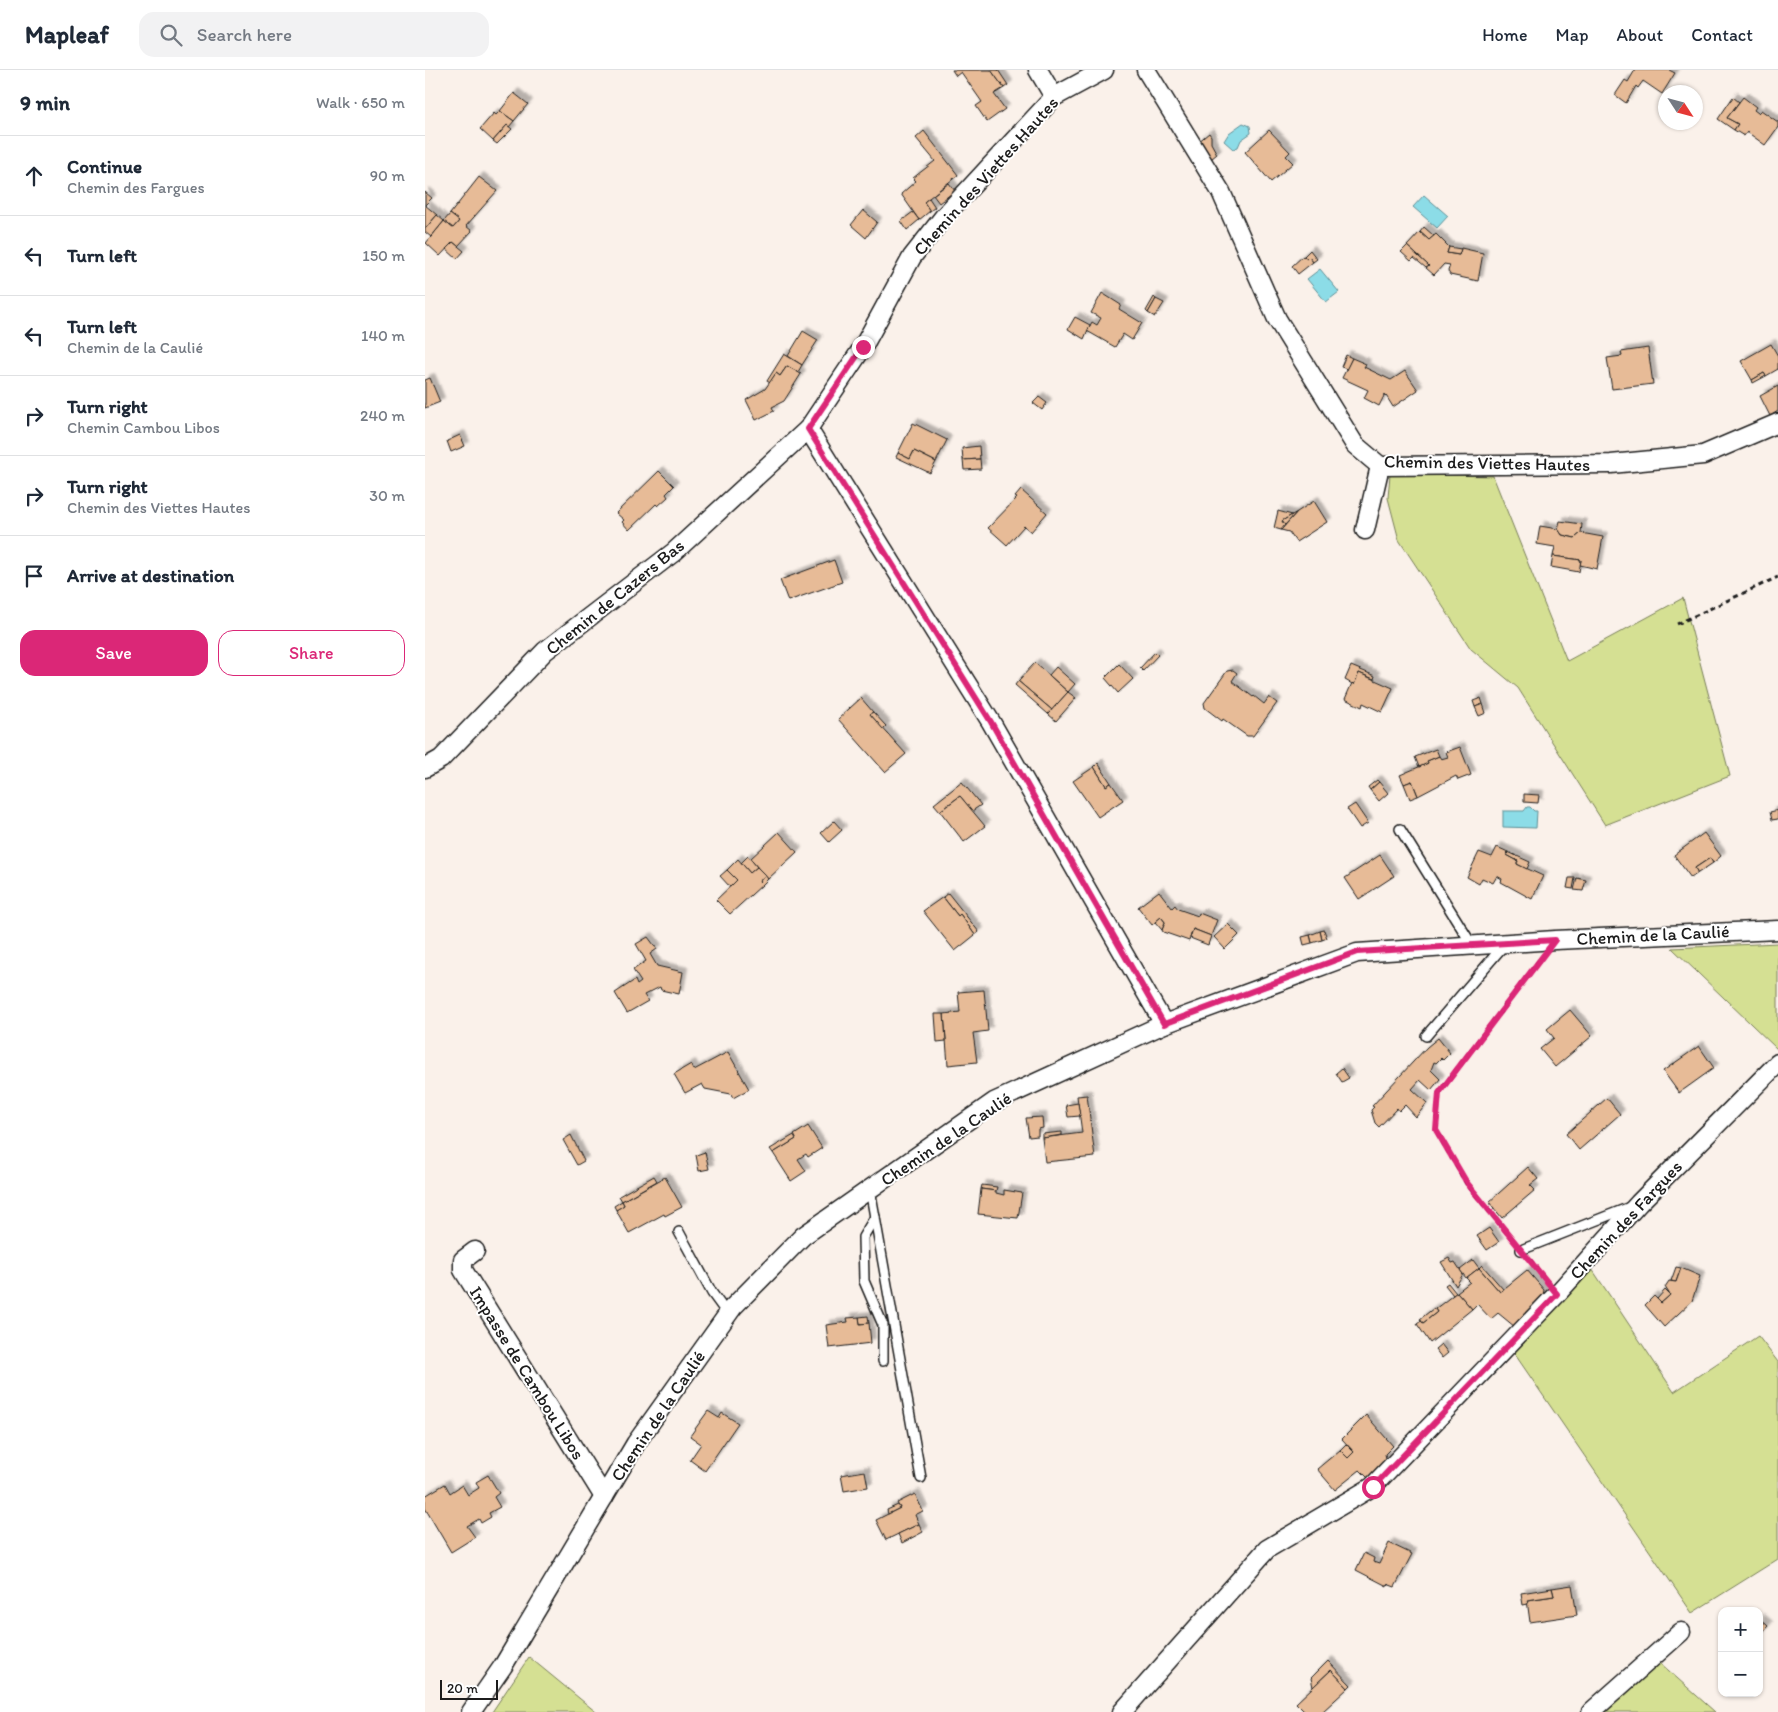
<!DOCTYPE html>
<meta charset="utf-8">
<style>
:root{--surface:#fff;--page:#f2f2f3;--text:#1f2937;--muted:#747a83;--line:#e0e1e3;--accent:#db2777}
body{margin:0;font-family:Itim,sans-serif;background:var(--page);color:var(--text)}
.controls{position:absolute;right:15px;bottom:15px;display:grid;overflow:hidden;border-radius:10px;box-shadow:0 1px 4px #0004}
.controls button{width:45px;height:45px;display:grid;place-items:center;padding:0;border:0;border-bottom:1px solid var(--line);background:var(--surface);color:var(--text);font:25px sans-serif}
.compass{position:absolute;left:1233px;top:15px;width:45px;height:45px;border-radius:50%;background:var(--surface);box-shadow:0 1px 4px #0004;rotate:126deg}
.scale{position:absolute;left:15px;bottom:12px;width:58px;box-sizing:border-box;padding-left:5px;border:2px solid #1c1c1c;border-top:0;font-size:14px;line-height:18px;white-space:nowrap;color:#1c1c1c;-webkit-text-stroke:4px #fff;paint-order:stroke}
.stop{position:absolute;width:15px;height:15px;margin:-11px;border:4px solid #db2777;border-radius:50%;background:#fff}
.stop.end{background:#db2777;border-color:#fff;box-shadow:0 1px 5px #0008}
.list{margin:0;padding:0;list-style:none}
h2{display:flex;justify-content:space-between;align-items:center;height:65px;margin:0;padding:0 20px;font-size:21px}
h2 small{font-size:16px;font-weight:400;color:var(--muted)}
.list li{display:grid;grid-template-columns:32px 1fr auto;gap:15px;align-items:center;box-sizing:border-box;height:80px;padding:0 20px;border-top:1px solid var(--line)}
.list b{display:block;font-size:19px;white-space:nowrap}
.list p{margin:0;font-size:16px;white-space:nowrap;color:var(--muted)}
.list em{font-size:16px;font-style:normal;color:var(--muted)}
.actions{display:flex;gap:10px;padding:15px 20px}
.actions a{flex:1;padding:11px 0;border:1px solid var(--accent);border-radius:15px;text-align:center;font-size:18px;color:var(--accent)}
.actions .main{background:var(--accent);color:#fff}
.icon{flex:none;width:28px;height:28px;fill:none;stroke:currentColor;stroke-width:2;stroke-linecap:round;stroke-linejoin:round}
.map{position:relative;flex:none;width:1353px;height:1642px;overflow:hidden}
header{display:flex;align-items:center;gap:30px;box-sizing:border-box;height:70px;padding:0 25px;background:var(--surface);border-bottom:1px solid var(--line)}
header strong{font-size:24px}
nav{display:flex;gap:28px;margin-inline-start:auto;font-size:18px}
.search{width:350px;height:45px;background:var(--page);display:flex;align-items:center;gap:12px;box-sizing:border-box;padding:0 18px;border-radius:15px;color:var(--muted);font-size:19px}
main{display:flex}
aside{flex:1;background:var(--surface)}
.map>svg:first-child{display:block}
.green{fill:#d5e093;stroke:#787e58}
.water{fill:#8cdce7;stroke:#5f8f96}
.building{fill:#e7bb97;stroke:#1c1c1c;filter:url(#shadow)}
.lines{fill:none;stroke-linecap:round;stroke-linejoin:round}
.lane-casing{stroke:#1c1c1c;stroke-width:12}
.street-casing{stroke:#1c1c1c;stroke-width:21}
.path{stroke:#1c1c1c;stroke-width:3;stroke-dasharray:5 4;stroke-linecap:butt}
.lane{stroke:#fff;stroke-width:9}
.street{stroke:#fff;stroke-width:18}
.route{stroke:#db2777;stroke-width:6}
.labels{text-anchor:middle;stroke-width:4;stroke-linejoin:round;paint-order:stroke}
.street-label{font-size:18px;fill:#1c1c1c;stroke:#fff}
</style>
<header>
<strong>Mapleaf</strong>
<div class="search"><svg class="icon" aria-label="search" viewBox="0 0 24 24"><circle cx="10" cy="10" r="6"/><path d="M15 15l6 6"/></svg>Search here</div>
<nav><a>Home</a><a>Map</a><a>About</a><a>Contact</a></nav>
</header>
<main>
<aside>
<h2>9 min<small>Walk · 650 m</small></h2>
<ul class="list">
<li><svg class="icon" aria-label="ahead" viewBox="0 0 24 24"><path d="M12 20V5M6 11l6-6 6 6"/></svg><div><b>Continue</b><p>Chemin des Fargues</p></div><em>90 m</em></li>
<li><svg class="icon" aria-label="left" viewBox="0 0 24 24"><path d="M17 20v-9H6M10 6l-5 5 5 5"/></svg><div><b>Turn left</b></div><em>150 m</em></li>
<li><svg class="icon" aria-label="left" viewBox="0 0 24 24"><path d="M17 20v-9H6M10 6l-5 5 5 5"/></svg><div><b>Turn left</b><p>Chemin de la Caulié</p></div><em>140 m</em></li>
<li><svg class="icon" aria-label="right" viewBox="0 0 24 24"><path d="M7 20v-9h11M14 6l5 5-5 5"/></svg><div><b>Turn right</b><p>Chemin Cambou Libos</p></div><em>240 m</em></li>
<li><svg class="icon" aria-label="right" viewBox="0 0 24 24"><path d="M7 20v-9h11M14 6l5 5-5 5"/></svg><div><b>Turn right</b><p>Chemin des Viettes Hautes</p></div><em>30 m</em></li>
<li><svg class="icon" aria-label="arrive" viewBox="0 0 24 24"><path d="M6 21V4h12l-3 4 3 4H6"/></svg><div><b>Arrive at destination</b></div></li>
</ul>
<div class="actions"><a class="main">Save</a><a>Share</a></div>
</aside>
<div class="map">
<svg width="1353" height="1642" viewBox="0 0 1353 1642">
<defs>
<filter id="shadow"><feDropShadow dx="4.5" dy="-4.5" stdDeviation="1" flood-color="#0004"/></filter>
</defs>
<rect width="100%" height="100%" fill="#faf1ea"/>
<filter id="ink" filterUnits="userSpaceOnUse"><feTurbulence type="fractalNoise" baseFrequency=".02" numOctaves="2"/><feDisplacementMap in="SourceGraphic" scale="10" xChannelSelector="R" yChannelSelector="G"/><feConvolveMatrix kernelMatrix="1 2 1 2 8 2 1 2 1" color-interpolation-filters="sRGB"/></filter>
<g filter="url(#ink)">
<g class="green">
<path d="M965 404 1068 406 1142 591 1258 528 1305 706 1180 755 1093 618 1046 579 974 470 963 428Z"/>
<path d="M1353 873V977L1352 979 1247 878Z"/>
<path d="M1167 1199 1249 1322 1333 1266 1353 1292V1489L1267 1543 1089 1283Z"/>
<path d="M104 1587 171 1642H67Z"/>
<path d="M1234 1592 1290 1642H1178Z"/>
</g>
<g class="water">
<path d="M818 53 825 56 826 63 816 70 813 77 808 79 799 71 804 63Z"/>
<path d="M999 125 1023 146 1012 158 988 137Z"/>
<path d="M895 199 914 222 901 232 882 209Z"/>
<path d="M1102 737H1105L1109 741H1112L1111 758 1078 757V741H1099Z"/>
</g>
<g class="building">
<path d="M527 0H566L579 18 569 24 580 39 562 52 551 36 557 32 536 2 531 6Z"/>
<path d="M566 0H573L583 15 579 18Z"/>
<path d="M1210 0H1244L1250 3 1237 24 1218 11 1213 18 1211 16 1201 33 1190 25 1200 10 1203 12Z"/>
<path d="M89 23 103 34 89 51 75 41Z"/>
<path d="M1308 27 1314 32 1302 48 1313 54 1309 60 1293 49Z"/>
<path d="M1318 27 1331 37 1329 40 1333 43 1336 40 1353 52V57L1340 75 1322 62 1319 66 1309 60 1313 54 1302 48Z"/>
<path d="M75 41 89 51 84 57 82 55 68 71 55 59 69 43 71 45Z"/>
<path d="M82 55 87 59 72 74 68 71Z"/>
<path d="M844 60 865 82 861 86 868 93 846 112 820 82Z"/>
<path d="M499 61 533 105 499 132 505 141 494 150 476 124 491 111 488 108 510 91 491 68Z"/>
<path d="M784 63 786 66V73L792 84 786 89 773 72Z"/>
<path d="M54 107 72 121 41 156 47 161 33 176 28 172 15 186 1 173 19 151 28 158 34 151 25 144Z"/>
<path d="M524 113 530 121 514 133 508 125Z"/>
<path d="M0 122 7 128 0 135Z"/>
<path d="M504 128 510 137 505 141 499 132Z"/>
<path d="M0 135 12 145 0 159Z"/>
<path d="M438 140 452 152 441 168 426 155Z"/>
<path d="M488 142 494 150 482 160 476 151Z"/>
<path d="M25 144 34 151 28 158 19 151Z"/>
<path d="M12 145 19 151 6 167 0 162V159Z"/>
<path d="M999 157 1009 166 1004 170 995 162Z"/>
<path d="M995 162 1004 170 1011 164 1024 177 1022 183 1034 185 1036 178 1058 183 1053 211 1025 205 1023 201 1025 195 1019 194 1009 205 1001 198 1004 196 982 176Z"/>
<path d="M28 172 39 181 32 189 21 179Z"/>
<path d="M982 176 1004 196 1001 198 989 188 986 191 976 182Z"/>
<path d="M1024 177 1036 179 1034 185 1022 183Z"/>
<path d="M885 180 892 189 888 192 884 187 882 189 879 186Z"/>
<path d="M878 186 882 189 884 187 888 192 873 204 867 196Z"/>
<path d="M677 223 696 235 694 239 717 253 707 270 698 264 690 277 662 261 667 252 672 255 676 248 666 243Z"/>
<path d="M729 227 731 229 723 243 721 241Z"/>
<path d="M731 229 739 233 730 247 723 243Z"/>
<path d="M650 247 665 255 659 269 643 259Z"/>
<path d="M378 261 393 270 377 295 363 286Z"/>
<path d="M1346 274 1353 286V299L1341 306 1339 303 1327 310 1316 291Z"/>
<path d="M1223 278 1228 314 1187 319 1182 288 1197 286 1196 282Z"/>
<path d="M359 284 377 295 373 302 362 296 355 306 351 303 345 313 342 311Z"/>
<path d="M921 285 927 288 922 299 916 297Z"/>
<path d="M927 288 941 294 939 297 966 310 980 301 993 320 968 337 960 324 954 336 939 328 943 320 917 308Z"/>
<path d="M362 296 376 304 359 331 347 337 349 341 331 350 321 330 340 319 351 303 355 306Z"/>
<path d="M1339 303 1341 306 1328 313 1327 310Z"/>
<path d="M5 308 15 332 0 338V310Z"/>
<path d="M1353 316V341L1345 346 1335 326Z"/>
<path d="M614 327 622 333 617 340 608 333Z"/>
<path d="M488 353 522 370 511 392 489 381 485 389 473 383Z"/>
<path d="M35 365 40 376 26 382 22 371Z"/>
<path d="M554 376 555 389 538 390 537 378Z"/>
<path d="M489 381 511 392 505 403 471 387 473 383 485 389Z"/>
<path d="M555 389 556 399 539 400 538 390Z"/>
<path d="M234 401 249 416 241 424 243 427 233 436 231 434 204 460 197 452 199 450 191 443Z"/>
<path d="M596 420 622 443 606 462 599 456 582 475 563 458 592 428 590 427Z"/>
<path d="M889 431 902 452 871 472 864 462 856 460 872 442Z"/>
<path d="M853 441 867 445 857 451 860 455 856 460 849 458Z"/>
<path d="M872 442 860 455 857 451Z"/>
<path d="M1135 451 1157 454 1156 463 1150 468 1137 465 1133 459Z"/>
<path d="M1115 456 1133 459 1137 465 1150 468 1156 463 1178 467 1172 499 1155 495 1156 490 1128 486 1130 477 1112 474Z"/>
<path d="M1128 486 1156 490 1154 502 1126 497Z"/>
<path d="M409 490 417 512 363 531 355 510Z"/>
<path d="M730 582 733 585 718 601 715 598Z"/>
<path d="M610 593 643 622 627 640 593 611Z"/>
<path d="M694 594 708 609 693 623 680 608Z"/>
<path d="M926 596 950 606 949 609 934 603 929 615 920 610Z"/>
<path d="M631 597 650 614 643 622 624 605Z"/>
<path d="M808 600 812 603 807 611 828 627 829 626 839 634 844 627 852 633 828 666H822L798 649 797 651 780 638 779 633 802 601Z"/>
<path d="M934 603 968 618 957 642 938 633 937 637 920 629 927 613 929 615Z"/>
<path d="M593 611 627 640 623 644 590 615Z"/>
<path d="M643 622 651 628 631 651 623 644Z"/>
<path d="M436 628 448 642 445 644 481 684 460 702 413 649Z"/>
<path d="M1056 628 1058 634 1050 637 1048 631Z"/>
<path d="M1058 634 1061 643 1054 646 1050 637Z"/>
<path d="M448 642 461 656 458 659 445 644Z"/>
<path d="M1035 677 1046 705 1033 710 1031 706 993 726 987 711 979 714 975 705 1003 693 1002 691 1014 686 1016 689 1023 687 1021 682Z"/>
<path d="M1011 679 1014 686 1002 691 1003 693 994 697 990 687Z"/>
<path d="M673 693 686 713 681 716 669 697Z"/>
<path d="M669 697 681 716 686 713 698 730 673 747 648 711Z"/>
<path d="M952 710 954 712 945 720 943 717Z"/>
<path d="M987 711 993 726 985 729 979 714Z"/>
<path d="M537 712 556 735 547 741 535 726 515 741 509 734Z"/>
<path d="M954 712 963 723 954 731 945 720Z"/>
<path d="M1099 724 1114 725 1113 733 1099 732Z"/>
<path d="M535 726 560 756 539 772 515 741Z"/>
<path d="M930 734 943 753 935 758 922 739Z"/>
<path d="M1353 740V749L1347 750 1345 742Z"/>
<path d="M409 751 417 760 404 772 396 763Z"/>
<path d="M354 762 372 782 343 809 325 789Z"/>
<path d="M1279 763 1296 786 1288 793 1285 788 1270 798 1273 803 1266 808 1249 785Z"/>
<path d="M1072 777 1083 782 1082 785 1093 791 1092 794 1118 806 1107 829 1076 812 1077 809 1072 806 1068 813 1057 808 1054 814 1042 807 1054 782 1067 787Z"/>
<path d="M1083 782 1105 792 1102 799 1092 794 1093 791 1082 785Z"/>
<path d="M955 785 969 806 934 829 920 808Z"/>
<path d="M323 786 332 797 325 803 316 793Z"/>
<path d="M1285 788 1288 793 1273 803 1270 798Z"/>
<path d="M313 789 325 803 332 797 340 805 334 812 337 815 305 844 291 830 312 810 302 800Z"/>
<path d="M302 800 312 810 305 817 295 806Z"/>
<path d="M340 805 343 809 337 815 334 812Z"/>
<path d="M1144 808H1150L1148 819 1142 818Z"/>
<path d="M1152 808 1161 810 1158 821 1149 820Z"/>
<path d="M734 821 747 838 750 835 753 839 773 846 774 843 792 850 786 866 768 859 764 871 738 862 737 860 740 852 736 847 727 855 713 837Z"/>
<path d="M523 823 554 862 550 865 535 844 533 846 518 827Z"/>
<path d="M518 827 533 846 535 844 550 865 530 881 498 841Z"/>
<path d="M736 847 740 852 737 860 730 852Z"/>
<path d="M803 854 814 865 800 879 789 867Z"/>
<path d="M768 859 786 866 783 875 765 868Z"/>
<path d="M899 860 902 868 897 870 895 861Z"/>
<path d="M895 861 897 870 887 873 885 865Z"/>
<path d="M885 865 887 873 879 875 877 867Z"/>
<path d="M223 867 232 879 225 884 232 896 258 902 254 924 236 920 235 917 219 925 223 931 202 943 190 923 210 910 212 915 216 912 208 900 221 891 211 874Z"/>
<path d="M559 920 563 961 548 963 552 992 523 995 519 944 535 942 533 922Z"/>
<path d="M1145 940 1167 966 1130 997 1115 979 1129 968 1122 959Z"/>
<path d="M510 944H519L521 971 512 972Z"/>
<path d="M1013 968 1025 983 1018 990 1016 988 1011 993 1009 992 1006 1000 1015 1009 1006 1020 995 1010 987 1019 1002 1033 991 1047 980 1035 974 1041 972 1038 954 1057 950 1053 946 1040 949 1037 947 1036 1002 977Z"/>
<path d="M1274 976 1289 998 1254 1023 1238 1001Z"/>
<path d="M303 982 324 1019 308 1028 306 1024 280 1019 277 1014 260 1023 249 1004 266 994 269 1000Z"/>
<path d="M917 998 924 1008 917 1012 911 1003Z"/>
<path d="M662 1025 670 1087 620 1092 617 1068 657 1063 652 1026Z"/>
<path d="M1182 1028 1195 1044 1154 1080 1141 1064Z"/>
<path d="M653 1033 655 1046 643 1047 641 1035Z"/>
<path d="M617 1047 618 1058 613 1059V1066L604 1067 601 1048Z"/>
<path d="M383 1056 397 1078 383 1087 381 1084 373 1089 381 1101 366 1111 348 1083 371 1069 369 1065Z"/>
<path d="M637 1062V1065L617 1068V1064Z"/>
<path d="M146 1065 159 1091 152 1095 138 1070Z"/>
<path d="M369 1065 371 1069 348 1083 345 1079Z"/>
<path d="M280 1082 284 1099 274 1101 271 1085Z"/>
<path d="M1103 1097 1113 1109 1105 1115 1110 1120 1077 1148 1064 1132Z"/>
<path d="M229 1106 232 1111 197 1131 194 1126Z"/>
<path d="M240 1107 257 1137 240 1146 239 1144 204 1163 191 1140 199 1135 197 1131Z"/>
<path d="M557 1115 572 1117 571 1121 556 1119Z"/>
<path d="M556 1119 571 1121V1123L579 1125V1120L597 1123 593 1148 553 1144Z"/>
<path d="M197 1131 199 1135 191 1140 189 1136Z"/>
<path d="M1064 1158 1074 1172 1062 1180 1052 1166Z"/>
<path d="M1024 1188 1027 1193 1030 1192 1038 1204 1031 1216 1016 1192Z"/>
<path d="M1048 1190 1054 1198 1041 1208 1035 1200Z"/>
<path d="M1057 1195 1078 1219 1075 1222 1054 1198Z"/>
<path d="M1251 1197 1256 1198 1251 1212 1246 1211Z"/>
<path d="M1054 1198 1075 1222 1102 1200 1119 1220 1118 1225 1090 1257 1073 1243 1066 1249 1052 1234 1047 1239 1032 1222 1045 1212 1041 1208Z"/>
<path d="M1256 1198 1275 1206 1267 1231 1239 1257 1220 1235 1229 1226 1236 1233 1245 1225 1240 1217 1244 1211 1251 1212Z"/>
<path d="M1023 1213 1031 1223 1028 1225 1020 1215Z"/>
<path d="M1240 1220 1245 1225 1236 1233 1232 1229Z"/>
<path d="M1032 1222 1047 1239 1005 1273 992 1254 996 1251 998 1253 1012 1242 1010 1239Z"/>
<path d="M1009 1238 1012 1242 998 1253 995 1249Z"/>
<path d="M443 1246 444 1253 435 1254 434 1247Z"/>
<path d="M434 1247 435 1254 444 1253 446 1273 404 1278 401 1255 423 1252 422 1248Z"/>
<path d="M1016 1274 1023 1283 1017 1288 1010 1279Z"/>
<path d="M283 1341 294 1348 297 1343 313 1353 280 1401 265 1390 276 1374 265 1366Z"/>
<path d="M941 1345 968 1376 960 1384 962 1392 943 1408 935 1400 910 1420 892 1399 915 1380 923 1388 929 1382 917 1369Z"/>
<path d="M921 1374 929 1382 923 1388 915 1380Z"/>
<path d="M440 1401 443 1417 419 1421 416 1405Z"/>
<path d="M63 1405 74 1423 69 1427 75 1437 64 1443 66 1447 56 1453 54 1449 42 1456 50 1467 26 1482 0 1438V1426L20 1414 25 1423 37 1415 43 1425 54 1418 51 1412Z"/>
<path d="M490 1424 498 1441 490 1445 494 1454 461 1470 451 1450 475 1438 472 1433Z"/>
<path d="M473 1435 475 1438 463 1444 462 1440Z"/>
<path d="M494 1454 498 1462 477 1473 473 1464Z"/>
<path d="M964 1473 987 1484 970 1517 962 1514V1516L931 1500 939 1483 949 1488 948 1492 954 1494Z"/>
<path d="M1147 1515 1152 1545 1105 1552 1102 1530 1129 1526 1127 1518Z"/>
<path d="M1127 1518 1129 1526 1102 1530 1103 1534 1098 1535 1096 1523Z"/>
<path d="M1334 1548 1343 1556 1334 1566Z"/>
<path d="M903 1591 926 1615 923 1618 906 1600 888 1617 886 1608Z"/>
<path d="M906 1600 923 1618 897 1642H880L871 1633Z"/>
</g>
<g class="lines">
<g class="lane-casing">
<g id="lane">
<path d="M975 759 1047 875"/>
<path d="M1001 966 1079 875"/>
<path d="M445 1119 496 1408"/>
<path d="M450 1147 438 1167 439 1211 458 1255V1291"/>
<path d="M254 1162 287 1223 303 1245"/>
<path d="M1096 1180 1205 1137"/>
</g>
</g>
<g class="street-casing">
<g id="street">
<path d="M613 0 629 27"/>
<path d="M721 0 796 122 852 249 930 375 955 396 1186 394 1278 385 1353 353"/>
<path d="M383 359 566 652 739 954"/>
<path d="M940 460 955 396"/>
<path d="M0 698 16 689 120 581 249 482 383 359 438 277 487 187 520 145 629 27 679 0"/>
<path d="M50 1181 38 1190V1200L179 1427"/>
<path d="M46 1642 78 1596 211 1373 308 1237 378 1166 569 1032 739 954 932 883 1130 870 1353 860"/>
<path d="M697 1642 842 1479 947 1417 1132 1224 1214 1133 1353 993"/>
<path d="M1166 1642 1256 1562"/>
</g>
</g>
<g class="path">
<path d="M1252 554 1353 507"/>
<path d="M1088 1170 1041 1113 1011 1060 1014 1023 1116 888"/>
<path d="M1105 1190 1121 1211"/>
</g>
<use href="#lane" class="lane"/>
<use href="#street" class="street"/>
</g>
</g>
<g class="lines" filter="url(#ink)">
<path class="route" d="M438 277 383 359 566 652 739 954 932 882 1130 870 1014 1023 1011 1060 1042 1113 1132 1224 948 1417"/>
</g>
<g class="labels">
<g class="street-label">
<text transform="translate(561 106) rotate(-48)" y="6">Chemin des Viettes Hautes</text>
<text transform="translate(1062 393) rotate(1)" y="6">Chemin des Viettes Hautes</text>
<text transform="translate(190 527) rotate(-39)" y="6">Chemin de Cazers Bas</text>
<text transform="translate(1228 865) rotate(-3)" y="6">Chemin de la Caulié</text>
<text transform="translate(521 1069) rotate(-34)" y="6">Chemin de la Caulié</text>
<text transform="translate(1201 1150) rotate(-47)" y="6">Chemin des Fargues</text>
<text transform="translate(102 1303) rotate(58)" y="6">Impasse de Cambou Libos</text>
<text transform="translate(233 1346) rotate(-56)" y="6">Chemin de la Caulié</text>
</g>
</g>
</svg>
<div class="controls">
<button>+</button>
<button>−</button>
</div>
<svg class="compass" viewBox="-18 -18 36 36"><path d="M0-13l5 13h-10z" fill="#e53935"/><path d="M0 13l5-13h-10z" fill="#747a83"/></svg>
<div class="scale">20 m</div>
<div class="stop" style="left:948px;top:1417px"></div>
<div class="stop end" style="left:438px;top:277px"></div>
</div>
</main>
